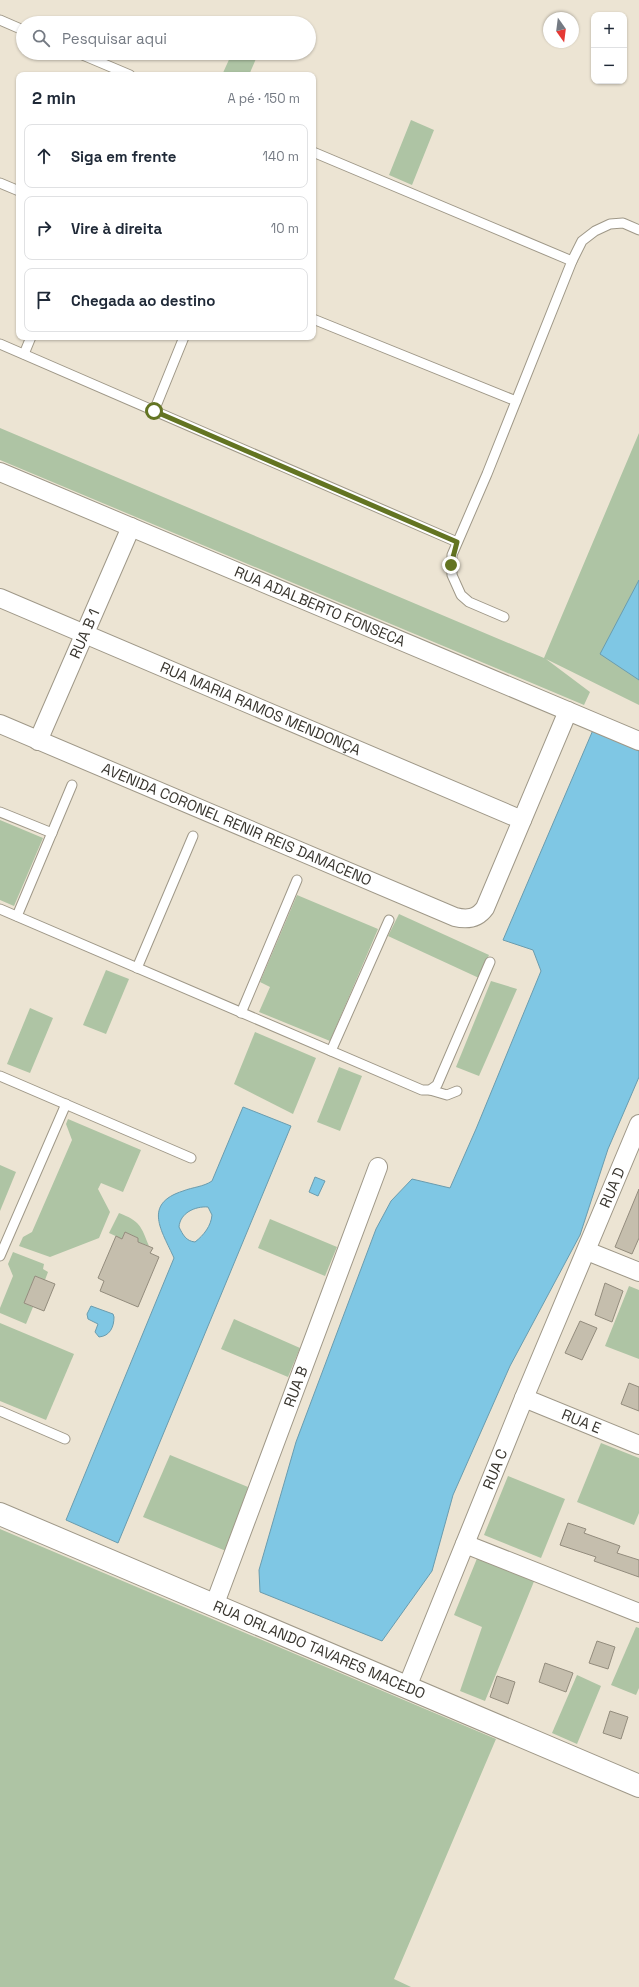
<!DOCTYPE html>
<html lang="pt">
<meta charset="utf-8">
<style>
:root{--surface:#fff;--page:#f2f2f3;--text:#1f2937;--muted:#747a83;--line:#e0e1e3}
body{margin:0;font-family:"Space Grotesk",sans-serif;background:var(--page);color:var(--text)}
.controls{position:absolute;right:12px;top:12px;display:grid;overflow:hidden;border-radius:8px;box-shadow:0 1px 3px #0004}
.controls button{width:36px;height:36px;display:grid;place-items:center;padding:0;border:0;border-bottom:1px solid var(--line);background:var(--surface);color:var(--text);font:20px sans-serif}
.compass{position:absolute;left:543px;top:12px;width:36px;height:36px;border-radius:50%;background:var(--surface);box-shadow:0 1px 3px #0004;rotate:166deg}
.stop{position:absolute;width:12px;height:12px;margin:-9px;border:3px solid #637422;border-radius:50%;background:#fff}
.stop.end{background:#637422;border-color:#fff;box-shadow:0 1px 4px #0008}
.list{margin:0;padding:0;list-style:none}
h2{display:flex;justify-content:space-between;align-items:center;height:52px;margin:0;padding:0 16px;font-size:17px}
h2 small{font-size:13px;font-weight:400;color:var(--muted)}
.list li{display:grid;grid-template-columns:26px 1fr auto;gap:12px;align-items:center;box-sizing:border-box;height:64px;margin:0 8px 8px;padding:0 8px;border:1px solid var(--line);border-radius:8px}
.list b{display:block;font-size:15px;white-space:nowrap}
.list em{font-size:13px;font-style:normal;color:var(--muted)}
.icon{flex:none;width:22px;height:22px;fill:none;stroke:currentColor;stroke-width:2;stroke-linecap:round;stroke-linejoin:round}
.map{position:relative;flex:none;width:639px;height:1987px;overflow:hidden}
.search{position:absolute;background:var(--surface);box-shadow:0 1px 3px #0004;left:16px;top:16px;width:300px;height:44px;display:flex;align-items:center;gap:10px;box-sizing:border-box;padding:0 14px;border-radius:22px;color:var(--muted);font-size:15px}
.panel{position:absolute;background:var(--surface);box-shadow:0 1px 3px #0004;left:16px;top:72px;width:300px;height:268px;border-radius:8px}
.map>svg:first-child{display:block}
.green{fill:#aec4a4}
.water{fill:#7fc7e4;stroke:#6a9cae;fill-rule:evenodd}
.building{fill:#c5bead;stroke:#938c7d}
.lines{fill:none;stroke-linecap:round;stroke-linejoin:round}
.lane-casing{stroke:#9f9888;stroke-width:11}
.street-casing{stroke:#9f9888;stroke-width:20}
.secondary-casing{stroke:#9f9888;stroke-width:24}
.lane{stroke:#fff;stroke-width:9}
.street{stroke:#fff;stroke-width:18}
.secondary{stroke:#fff;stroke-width:22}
.route{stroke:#637422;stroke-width:5}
.labels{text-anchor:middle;stroke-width:4;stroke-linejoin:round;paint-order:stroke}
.street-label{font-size:15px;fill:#39362f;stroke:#fff}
</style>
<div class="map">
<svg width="639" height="1987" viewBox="0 0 639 1987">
<rect width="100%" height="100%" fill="#ece4d3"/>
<g class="green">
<path d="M232 53 258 54 249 75H222Z"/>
<path d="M411 120 434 130 412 185 389 175Z"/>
<path d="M0 428 544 658 639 433V580L601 654 639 680V705L546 659 590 692 584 705 0 460Z"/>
<path d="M0 820 43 838 14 906 0 900Z"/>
<path d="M297 895 378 929 330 1041 259 1012 270 987 260 982Z"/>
<path d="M399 914 489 955 479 978 388 936Z"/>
<path d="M106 970 129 979 106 1034 83 1025Z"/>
<path d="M491 981 517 989 479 1076 456 1067Z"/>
<path d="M30 1008 53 1018 30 1073 7 1064Z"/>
<path d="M255 1032 316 1058 293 1114 234 1084Z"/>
<path d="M339 1067 362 1076 340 1131 317 1122Z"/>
<path d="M68 1119 141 1150 123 1192 101 1183 98 1189 110 1212 99 1238 50 1257 19 1246 23 1237 32 1232 72 1140 66 1124Z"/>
<path d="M0 1165 16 1172 0 1211Z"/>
<path d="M119 1213C140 1221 141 1226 149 1246L138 1242V1238L125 1232 122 1239 109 1233Z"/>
<path d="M270 1219 337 1247 325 1276 258 1248Z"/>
<path d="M13 1252 44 1264 43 1269 48 1272 45 1280 35 1276 24 1303 33 1307 26 1324 0 1313V1308L13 1276 8 1264Z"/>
<path d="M629 1286 639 1290V1359L605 1346Z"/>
<path d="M234 1319 300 1348 288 1377 221 1349Z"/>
<path d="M0 1323 74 1354 46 1420 0 1401Z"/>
<path d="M601 1443 639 1458V1513L634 1525 577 1502Z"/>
<path d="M170 1455 248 1487 226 1551 143 1517Z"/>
<path d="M508 1476 565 1499 541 1558 484 1535Z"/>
<path d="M0 1529 496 1739 394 1979 411 1987H0Z"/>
<path d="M478 1556 535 1579 485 1701 460 1691 482 1627 454 1615Z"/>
<path d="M636 1627 639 1628V1688L636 1695 611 1685Z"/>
<path d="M577 1675 601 1686 577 1744 552 1733Z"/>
</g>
<g class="water">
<path d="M639 580V680L600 654Z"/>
<path d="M593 730 639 751V1077L608 1149 580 1235 510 1366 453 1495 432 1571 382 1641 260 1592 259 1570 296 1442 376 1229 391 1201 412 1179 450 1188 476 1129 541 971 533 950 503 940Z"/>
<path d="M243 1107 291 1126 118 1543 66 1520 174 1258C162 1231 142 1204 183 1191 193 1187 203 1187 212 1181ZM208 1207 212 1215C211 1226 204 1235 195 1242 186 1241 183 1235 179 1227 180 1213 195 1206 208 1207Z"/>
<path d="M315 1177 325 1181 318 1196 309 1192Z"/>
<path d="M91 1306 113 1314 114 1317C114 1327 110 1336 99 1337L95 1332 98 1324 88 1319 87 1314Z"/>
</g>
<g class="building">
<path d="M639 1189V1238L632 1254 615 1247Z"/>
<path d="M125 1232 138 1238V1242L153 1248 150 1253 159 1257 138 1307 100 1291 104 1281 98 1278 116 1236 122 1239Z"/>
<path d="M35 1276 55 1284 44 1311 24 1303Z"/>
<path d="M605 1283 623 1291 612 1322 595 1315Z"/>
<path d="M580 1321 597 1328 582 1360 565 1353Z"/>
<path d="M629 1383 639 1387V1411L621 1404Z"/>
<path d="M568 1523 586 1529 584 1533 620 1546 617 1553 639 1560V1577L594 1561 596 1557 560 1545Z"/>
<path d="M597 1641 615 1647 608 1669 589 1663Z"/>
<path d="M545 1663 573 1673 566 1692 539 1682Z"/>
<path d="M497 1676 515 1682 508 1704 490 1697Z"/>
<path d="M610 1711 628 1717 621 1739 603 1733Z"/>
</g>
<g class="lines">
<g class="lane-casing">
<g id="lane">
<path d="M0 20 23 30"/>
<path d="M78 53 130 75"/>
<path d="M313 152 572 261"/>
<path d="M0 183 19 191"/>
<path d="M313 319 516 401"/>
<path d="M0 344 457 542"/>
<path d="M24 354 31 337"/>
<path d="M154 411 184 337"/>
<path d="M504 617 469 602 461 595 452 575V555L487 474 572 261 582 241 595 231 610 224 623 223 639 230"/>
<path d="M0 812 52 833"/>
<path d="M0 909 422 1090H430L437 1085 490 962"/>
<path d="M17 916 72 785"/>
<path d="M137 968 193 836"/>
<path d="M241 1013 297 880"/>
<path d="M331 1051 389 920"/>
<path d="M0 1076 191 1158"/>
<path d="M430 1090 447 1095 457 1091"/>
<path d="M0 1256 66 1104"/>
<path d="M0 1411 65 1439"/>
</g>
</g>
<g class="street-casing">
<g id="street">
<path id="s1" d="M0 472 639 741"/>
<path id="s2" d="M0 598 522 820"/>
<path id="s3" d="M0 724 455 917C467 920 477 919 485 908L568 711"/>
<path id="s4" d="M38 741 131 527"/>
<path d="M587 1251 639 1272"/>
<path id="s5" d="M524 1398 639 1445"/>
<path d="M465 1544 639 1613"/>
<path id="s6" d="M214 1606 378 1167"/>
<path id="s7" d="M407 1687 524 1398 639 1124"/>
</g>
</g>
<g class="secondary-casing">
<g id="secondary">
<path id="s8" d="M0 1514 639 1786"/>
</g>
</g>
<use href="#lane" class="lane"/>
<use href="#street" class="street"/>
<use href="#secondary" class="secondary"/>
</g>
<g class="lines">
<path class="route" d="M154 411 457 542 451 565"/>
</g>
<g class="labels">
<g class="street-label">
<text dy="5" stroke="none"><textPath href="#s1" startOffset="347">RUA ADALBERTO FONSECA</textPath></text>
<text dy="5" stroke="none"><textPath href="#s4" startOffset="117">RUA B 1</textPath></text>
<text dy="5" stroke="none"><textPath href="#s2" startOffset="283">RUA MARIA RAMOS MENDONÇA</textPath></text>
<text dy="5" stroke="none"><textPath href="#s3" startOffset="257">AVENIDA CORONEL RENIR REIS DAMACENO</textPath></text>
<text dy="5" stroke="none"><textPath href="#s7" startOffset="540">RUA D</textPath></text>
<text dy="5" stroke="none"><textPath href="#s6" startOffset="234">RUA B</textPath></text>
<text dy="5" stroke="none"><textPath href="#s5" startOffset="62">RUA E</textPath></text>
<text dy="5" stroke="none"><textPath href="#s7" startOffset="235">RUA C</textPath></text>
<text dy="5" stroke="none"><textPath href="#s8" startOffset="347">RUA ORLANDO TAVARES MACEDO</textPath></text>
</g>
</g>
</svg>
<div class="controls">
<button>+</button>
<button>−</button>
</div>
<svg class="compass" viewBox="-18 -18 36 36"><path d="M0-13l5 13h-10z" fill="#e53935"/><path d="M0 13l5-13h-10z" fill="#747a83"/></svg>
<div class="stop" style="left:154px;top:411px"></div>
<div class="stop end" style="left:451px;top:565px"></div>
<div class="search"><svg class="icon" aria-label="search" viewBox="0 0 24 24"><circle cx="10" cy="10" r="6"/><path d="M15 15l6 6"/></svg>Pesquisar aqui</div>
<section class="panel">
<h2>2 min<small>A pé · 150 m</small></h2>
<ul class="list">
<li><svg class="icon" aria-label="ahead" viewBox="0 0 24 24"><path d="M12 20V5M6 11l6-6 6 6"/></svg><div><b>Siga em frente</b></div><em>140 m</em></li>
<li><svg class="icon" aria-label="right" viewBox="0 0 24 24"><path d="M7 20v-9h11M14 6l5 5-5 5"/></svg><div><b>Vire à direita</b></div><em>10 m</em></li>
<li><svg class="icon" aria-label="arrive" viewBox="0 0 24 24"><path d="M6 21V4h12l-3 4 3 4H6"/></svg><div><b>Chegada ao destino</b></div></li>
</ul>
</section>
</div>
